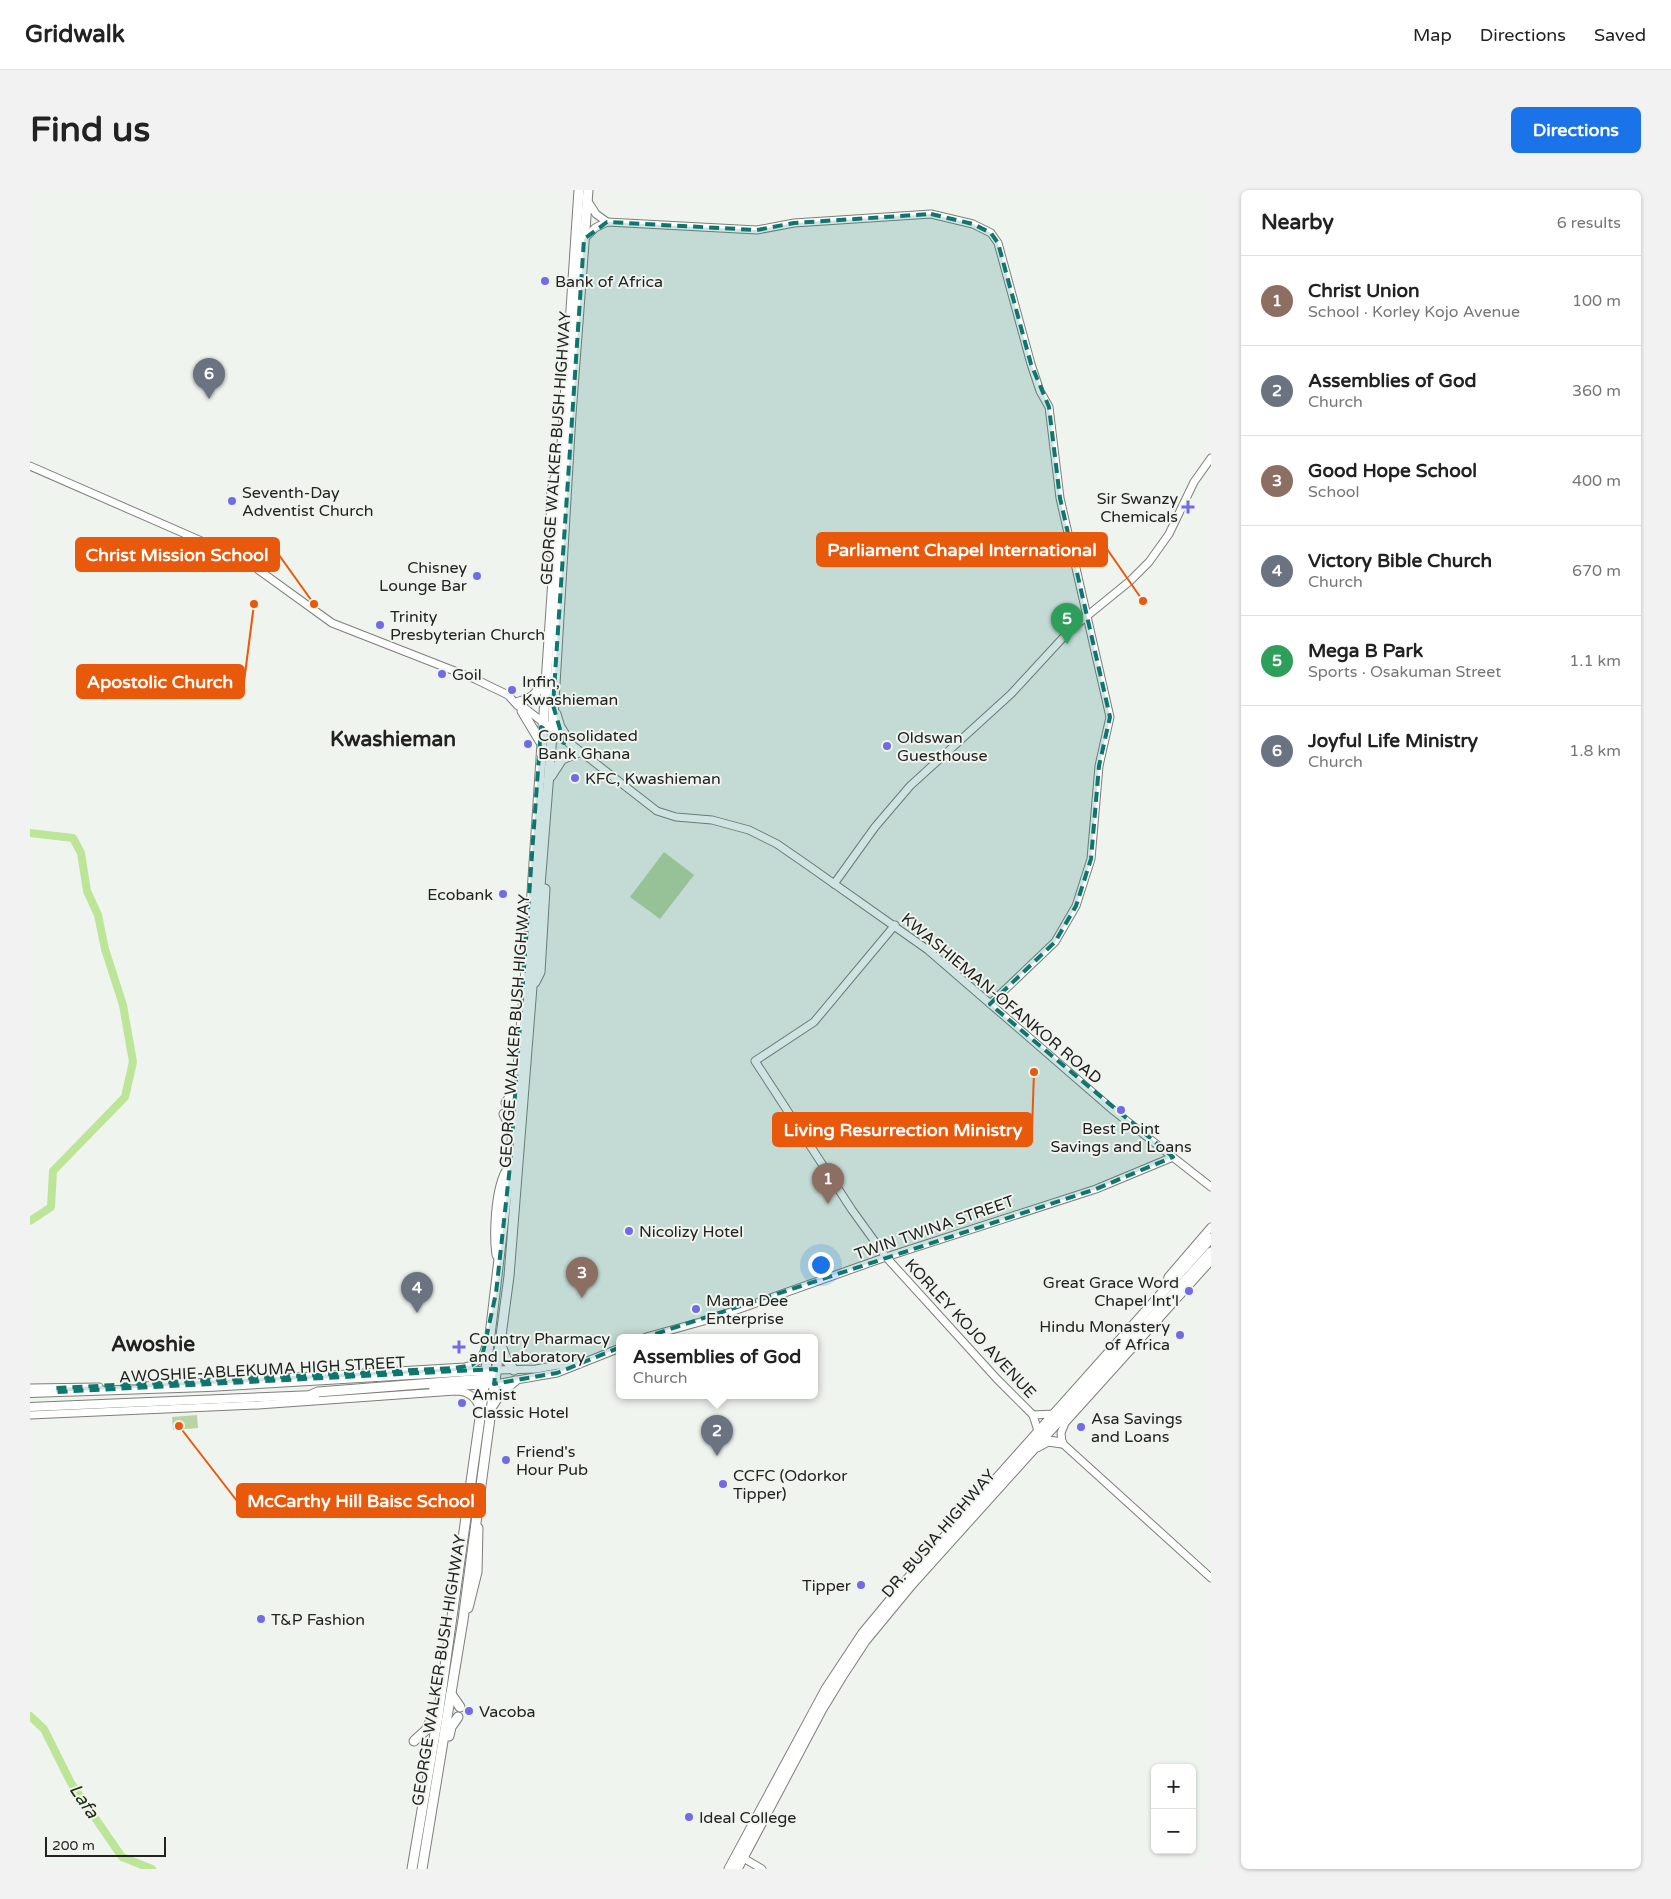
<!DOCTYPE html>
<meta charset="utf-8">
<style>
:root{--surface:#fff;--page:#f2f2f2;--text:#222;--muted:#767676;--line:#e0e0e0;--accent:#1a73e8}
body{margin:0;font-family:"Varela Round",sans-serif;background:var(--page);color:var(--text)}
.controls{position:absolute;right:15px;bottom:15px;display:grid;overflow:hidden;border-radius:8px;box-shadow:0 1px 4px #0004}
.controls button{width:45px;height:45px;display:grid;place-items:center;padding:0;border:0;border-bottom:1px solid var(--line);background:var(--surface);color:var(--text);font:25px sans-serif}
.scale{position:absolute;left:15px;bottom:12px;width:121px;box-sizing:border-box;padding-left:5px;border:2px solid #222321;border-top:0;font-size:14px;line-height:18px;white-space:nowrap;color:#222321;-webkit-text-stroke:4px #f0f4ee;paint-order:stroke}
.you{position:absolute;left:790px;top:1074px;width:18px;height:18px;margin:-12px;border:4px solid #fff;border-radius:50%;background:#1a73e8;box-shadow:0 0 0 8px #1a73e833}
.badge{display:grid;place-items:center;width:32px;height:32px;border-radius:50%;background:var(--accent);color:#fff;font-size:16px;font-weight:700}
.pin{position:absolute;translate:-50% -41px;filter:drop-shadow(0 1px 2px #0008)}
.pin::after{content:'';position:absolute;top:26px;width:18px;height:15px;background:inherit;clip-path:polygon(0 0,100% 0,50% 100%)}
.popup{position:absolute;left:586px;top:1144px;width:202px;height:65px;box-sizing:border-box;display:grid;place-content:center;border-radius:8px;background:var(--surface);filter:drop-shadow(0 1px 4px #0005);font-size:16px;white-space:nowrap;color:var(--muted)}
.popup b{font-size:19px;color:var(--text)}
.popup::after{content:'';position:absolute;left:50%;top:100%;margin-left:-10px;border:10px solid transparent;border-top-color:var(--surface)}
.list{margin:0;padding:0;list-style:none}
h2{display:flex;justify-content:space-between;align-items:center;height:65px;margin:0;padding:0 20px;font-size:21px}
h2 small{font-size:16px;font-weight:400;color:var(--muted)}
.list li{display:grid;grid-template-columns:32px 1fr auto;gap:15px;align-items:center;box-sizing:border-box;height:90px;padding:0 20px;border-top:1px solid var(--line)}
.list b{display:block;font-size:19px;white-space:nowrap}
.list p{margin:0;font-size:16px;white-space:nowrap;color:var(--muted)}
.list em{font-size:16px;font-style:normal;color:var(--muted)}
.map{position:relative;flex:none;width:1181px;height:1679px;overflow:hidden;border-radius:8px}
header{display:flex;align-items:center;gap:30px;box-sizing:border-box;height:70px;padding:0 25px;background:var(--surface);border-bottom:1px solid var(--line)}
header strong{font-size:24px}
nav{display:flex;gap:28px;margin-inline-start:auto;font-size:18px}
.intro{display:flex;align-items:center;justify-content:space-between;box-sizing:border-box;height:120px;padding:0 30px}
h1{margin:0;font-size:35px}
.button{padding:12px 22px;border-radius:8px;background:var(--accent);color:#fff;font-size:18px;font-weight:700}
main{display:flex;gap:30px;padding:0 30px}
aside{flex:1;background:var(--surface);border-radius:8px;box-shadow:0 1px 4px #0004}
.map>svg:first-child{display:block}
.green{fill:#b9d4a2}
.lines{fill:none;stroke-linecap:round;stroke-linejoin:round}
.river{stroke:#bce598;stroke-width:8}
.secondary-casing{stroke:#7c7f79;stroke-width:9}
.primary-casing{stroke:#7c7f79;stroke-width:10}
.highway-casing{stroke:#7c7f79;stroke-width:11}
.secondary{stroke:#fff;stroke-width:7}
.primary{stroke:#fff;stroke-width:8}
.highway{stroke:#fff;stroke-width:9}
.marked{fill:#0f766e;fill-opacity:0.2;stroke:#0f766e;stroke-width:4;stroke-dasharray:10 6;stroke-linejoin:round}
.poi-dot{fill:#706ce6;stroke:#f0f4ee;stroke-width:2}
.labels{text-anchor:middle;stroke-width:4;stroke-linejoin:round;paint-order:stroke}
.poi-label{font-size:16px;fill:#222321;stroke:#f0f4ee;text-anchor:start}
.street-label{font-size:16px;fill:#222321;stroke:#f0f4ee}
.water-label{font-size:18px;font-style:italic;fill:#203010;stroke:#f0f4ee}
.district-label{font-size:21px;font-weight:bold;fill:#222321;stroke:#f0f4ee}
.leader{fill:none;stroke:#e8590c;stroke-width:2}
.callout-dot{fill:#e8590c;stroke:#f0f4ee;stroke-width:2}
.callout{fill:#e8590c;stroke:#e8590c;stroke-width:2}
.callout-label{font-size:18px;text-anchor:middle;font-weight:bold;fill:#fff}
</style>
<header>
<strong>Gridwalk</strong>
<nav><a>Map</a><a>Directions</a><a>Saved</a></nav>
</header>
<div class="intro"><h1>Find us</h1><a class="button">Directions</a></div>
<main>
<div class="map">
<svg width="1181" height="1679" viewBox="0 0 1181 1679">
<rect width="100%" height="100%" fill="#f0f4ee"/>
<g class="green">
<path d="M634 662 664 685 630 729 600 707Z"/>
<path d="M167 1225 168 1238 143 1240 142 1227Z"/>
</g>
<g class="lines">
<g class="river">
<path d="M0 643 43 648 51 663 57 701 68 725 75 759 93 815 103 872 95 907 23 981 21 1017 0 1031"/>
<path d="M0 1526 14 1539 41 1593 92 1667 122 1679"/>
</g>
<g class="secondary-casing">
<g id="secondary">
<path d="M557 10 566 24 577 32"/>
<path d="M554 49 565 38 577 32 727 40 764 33 901 24 943 34 961 43 968 53 1001 174 1010 201 1019 217 1030 308 1080 527 1069 576 1061 669 1046 716 1025 752 960 814"/>
<path d="M0 276 192 360 219 373 302 433 445 489 478 505 488 516"/>
<path d="M487 512 627 621 646 627 682 630 719 640 747 654 776 674 898 760 1084 921 1181 997"/>
<path d="M804 694 845 637 880 596 981 504 1041 439 1100 391 1119 372 1139 344 1164 292 1181 268"/>
<path d="M865 735 784 832 725 871 822 1020 856 1067 967 1189 1003 1225 1008 1241"/>
<path d="M1181 1071 1035 1233 1031 1243 1032 1253 1181 1388"/>
<path d="M1135 1100 1138 1087 1181 1037"/>
<path d="M616 1147 681 1129 856 1067 1066 999 1143 967"/>
<path d="M466 1180 506 1179 545 1172"/>
<path d="M464 1194 527 1183 590 1158"/>
<path d="M115 1196 435 1177C448 1174 454 1167 456 1154"/>
<path d="M0 1198 69 1197"/>
<path d="M0 1225 228 1215 425 1201C440 1201 446 1208 451 1221"/>
<path d="M1003 1225 1024 1224"/>
<path d="M710 1666 732 1679"/>
</g>
</g>
<g class="primary-casing">
<g id="primary">
<path d="M403 1197 464 1194"/>
<path d="M0 1203 178 1197 466 1180"/>
<path d="M0 1217 285 1205"/>
</g>
</g>
<g class="highway-casing">
<g id="highway">
<path d="M520 362 522 300 525 288"/>
<path d="M489 512C502 509 507 504 512 492"/>
<path d="M492 521 510 551"/>
<path d="M526 524 530 537 540 553"/>
<path d="M521 586 532 569 549 562"/>
<path d="M505 792 510 782 515 699"/>
<path d="M476 913 485 900"/>
<path d="M474 924 483 942"/>
<path d="M467 1065C464 1044 466 1001 476 982"/>
<path d="M1114 1138 1128 1129"/>
<path d="M470 1153 477 1171 484 1180"/>
<path d="M281 1205 288 1202 455 1189 459 1187"/>
<path d="M463 1215 471 1202 485 1191"/>
<path d="M1007 1257 1018 1251 1032 1253"/>
<path d="M438 1418 447 1382 448 1338"/>
<path d="M421 1504 430 1517"/>
<path d="M419 1546 421 1537 428 1527"/>
<path d="M384 1551 396 1540 404 1524"/>
<path d="M382 1679 408 1526 451 1221 480 976 501 718 549 0"/>
<path d="M392 1679 433 1430 479 1086 522 545 541 225 558 0"/>
<path d="M699 1679 796 1499 833 1443 886 1379 1181 1048"/>
<path d="M707 1679 792 1519 814 1483 835 1451 882 1394 1181 1062"/>
</g>
</g>
<use href="#secondary" class="secondary"/>
<use href="#primary" class="primary"/>
<use href="#highway" class="highway"/>
</g>
<path class="marked" d="M901 24 943 34 961 43 968 53 1001 174 1019 217 1030 308 1080 527 1069 576 1061 669 1046 716 1025 752 960 814 1143 967 1066 999 613 1148 527 1183 464 1194 466 1179 26 1202V1198L425 1178 442 1175 452 1167 466 1103 480 976 511 537 534 553 523 515 554 49 577 32 727 40 764 33Z"/>
<g class="poi-dot">
<circle cx="515" cy="91" r="5"/>
<circle cx="202" cy="311" r="5"/>
<path d="M1155.5 309.5h5v5h5v5h-5v5h-5v-5h-5v-5h5z"/>
<circle cx="447" cy="386" r="5"/>
<circle cx="350" cy="435" r="5"/>
<circle cx="412" cy="484" r="5"/>
<circle cx="482" cy="500" r="5"/>
<circle cx="498" cy="554" r="5"/>
<circle cx="857" cy="556" r="5"/>
<circle cx="545" cy="588" r="5"/>
<circle cx="473" cy="704" r="5"/>
<circle cx="1091" cy="920" r="5"/>
<circle cx="599" cy="1041" r="5"/>
<circle cx="1159" cy="1101" r="5"/>
<circle cx="666" cy="1119" r="5"/>
<circle cx="1150" cy="1145" r="5"/>
<path d="M426.5 1149.5h5v5h5v5h-5v5h-5v-5h-5v-5h5z"/>
<circle cx="432" cy="1213" r="5"/>
<circle cx="1051" cy="1237" r="5"/>
<circle cx="476" cy="1270" r="5"/>
<circle cx="693" cy="1294" r="5"/>
<circle cx="831" cy="1395" r="5"/>
<circle cx="231" cy="1429" r="5"/>
<circle cx="439" cy="1521" r="5"/>
<circle cx="659" cy="1627" r="5"/>
</g>
<g class="labels">
<g class="poi-label">
<text x="525" y="97">Bank of Africa</text>
<text x="212" y="308">Seventh-Day<tspan x="212" dy="18">Adventist Church</tspan></text>
<text x="1148" y="314" text-anchor="end">Sir Swanzy<tspan x="1148" dy="18">Chemicals</tspan></text>
<text x="437" y="383" text-anchor="end">Chisney<tspan x="437" dy="18">Lounge Bar</tspan></text>
<text x="360" y="432">Trinity<tspan x="360" dy="18">Presbyterian Church</tspan></text>
<text x="422" y="490">Goil</text>
<text x="492" y="497">Infin,<tspan x="492" dy="18">Kwashieman</tspan></text>
<text x="508" y="551">Consolidated<tspan x="508" dy="18">Bank Ghana</tspan></text>
<text x="867" y="553">Oldswan<tspan x="867" dy="18">Guesthouse</tspan></text>
<text x="555" y="594">KFC, Kwashieman</text>
<text x="463" y="710" text-anchor="end">Ecobank</text>
<text x="1091" y="944" text-anchor="middle">Best Point<tspan x="1091" dy="18">Savings and Loans</tspan></text>
<text x="609" y="1047">Nicolizy Hotel</text>
<text x="1149" y="1098" text-anchor="end">Great Grace Word<tspan x="1149" dy="18">Chapel Int'l</tspan></text>
<text x="676" y="1116">Mama Dee<tspan x="676" dy="18">Enterprise</tspan></text>
<text x="1140" y="1142" text-anchor="end">Hindu Monastery<tspan x="1140" dy="18">of Africa</tspan></text>
<text x="439" y="1154">Country Pharmacy<tspan x="439" dy="18">and Laboratory</tspan></text>
<text x="442" y="1210">Amist<tspan x="442" dy="18">Classic Hotel</tspan></text>
<text x="1061" y="1234">Asa Savings<tspan x="1061" dy="18">and Loans</tspan></text>
<text x="486" y="1267">Friend's<tspan x="486" dy="18">Hour Pub</tspan></text>
<text x="703" y="1291">CCFC (Odorkor<tspan x="703" dy="18">Tipper)</tspan></text>
<text x="821" y="1401" text-anchor="end">Tipper</text>
<text x="241" y="1435">T&amp;P Fashion</text>
<text x="449" y="1527">Vacoba</text>
<text x="669" y="1633">Ideal College</text>
</g>
<g class="street-label">
<text transform="translate(525 258) rotate(-86)" y="6">GEORGE WALKER BUSH HIGHWAY</text>
<text transform="translate(972 808) rotate(40)" y="6">KWASHIEMAN-OFANKOR ROAD</text>
<text transform="translate(484 841) rotate(-86)" y="6">GEORGE WALKER BUSH HIGHWAY</text>
<text transform="translate(904 1037) rotate(-19)" y="6">TWIN TWINA STREET</text>
<text transform="translate(941 1138) rotate(47)" y="6">KORLEY KOJO AVENUE</text>
<text transform="translate(232 1179) rotate(-3)" y="6">AWOSHIE-ABLEKUMA HIGH STREET</text>
<text transform="translate(908 1343) rotate(-49)" y="6">DR. BUSIA HIGHWAY</text>
<text transform="translate(408 1480) rotate(-81)" y="6">GEORGE WALKER BUSH HIGHWAY</text>
</g>
<g class="water-label">
<text transform="translate(54 1611) rotate(56)" y="6">Lafa</text>
</g>
<g class="district-label">
<text x="363" y="556">Kwashieman</text>
<text x="123" y="1161">Awoshie</text>
</g>
</g>
<path class="leader" d="M1113 411L1077 359M284 414L249 365M224 414L214 492M1004 882L1002 940M149 1236L207 1311"/>
<g class="callout-dot">
<circle cx="1113" cy="411" r="5"/>
<circle cx="284" cy="414" r="5"/>
<circle cx="224" cy="414" r="5"/>
<circle cx="1004" cy="882" r="5"/>
<circle cx="149" cy="1236" r="5"/>
</g>
<g class="callout">
<rect x="787" y="343" width="290" height="33" rx="5"/>
<rect x="46" y="348" width="203" height="33" rx="5"/>
<rect x="47" y="475" width="167" height="33" rx="5"/>
<rect x="743" y="923" width="259" height="33" rx="5"/>
<rect x="207" y="1294" width="248" height="33" rx="5"/>
</g>
<g class="callout-label">
<text x="932" y="366">Parliament Chapel International</text>
<text x="147" y="371">Christ Mission School</text>
<text x="130" y="498">Apostolic Church</text>
<text x="873" y="946">Living Resurrection Ministry</text>
<text x="331" y="1317">McCarthy Hill Baisc School</text>
</g>
</svg>
<div class="controls">
<button>+</button>
<button>−</button>
</div>
<div class="scale">200 m</div>
<div class="you"></div>
<div class="pin badge" style="left:798px;top:1014px;background:#8d6e63">1</div>
<div class="pin badge" style="left:687px;top:1266px;background:#6b7280">2</div>
<div class="popup"><b>Assemblies of God</b>Church</div>
<div class="pin badge" style="left:552px;top:1108px;background:#8d6e63">3</div>
<div class="pin badge" style="left:387px;top:1123px;background:#6b7280">4</div>
<div class="pin badge" style="left:1037px;top:454px;background:#2e9e5b">5</div>
<div class="pin badge" style="left:179px;top:209px;background:#6b7280">6</div>
</div>
<aside>
<h2>Nearby<small>6 results</small></h2>
<ul class="list">
<li><span class="badge" style="background:#8d6e63">1</span><div><b>Christ Union</b><p>School · Korley Kojo Avenue</p></div><em>100 m</em></li>
<li><span class="badge" style="background:#6b7280">2</span><div><b>Assemblies of God</b><p>Church</p></div><em>360 m</em></li>
<li><span class="badge" style="background:#8d6e63">3</span><div><b>Good Hope School</b><p>School</p></div><em>400 m</em></li>
<li><span class="badge" style="background:#6b7280">4</span><div><b>Victory Bible Church</b><p>Church</p></div><em>670 m</em></li>
<li><span class="badge" style="background:#2e9e5b">5</span><div><b>Mega B Park</b><p>Sports · Osakuman Street</p></div><em>1.1 km</em></li>
<li><span class="badge" style="background:#6b7280">6</span><div><b>Joyful Life Ministry</b><p>Church</p></div><em>1.8 km</em></li>
</ul>
</aside>
</main>
